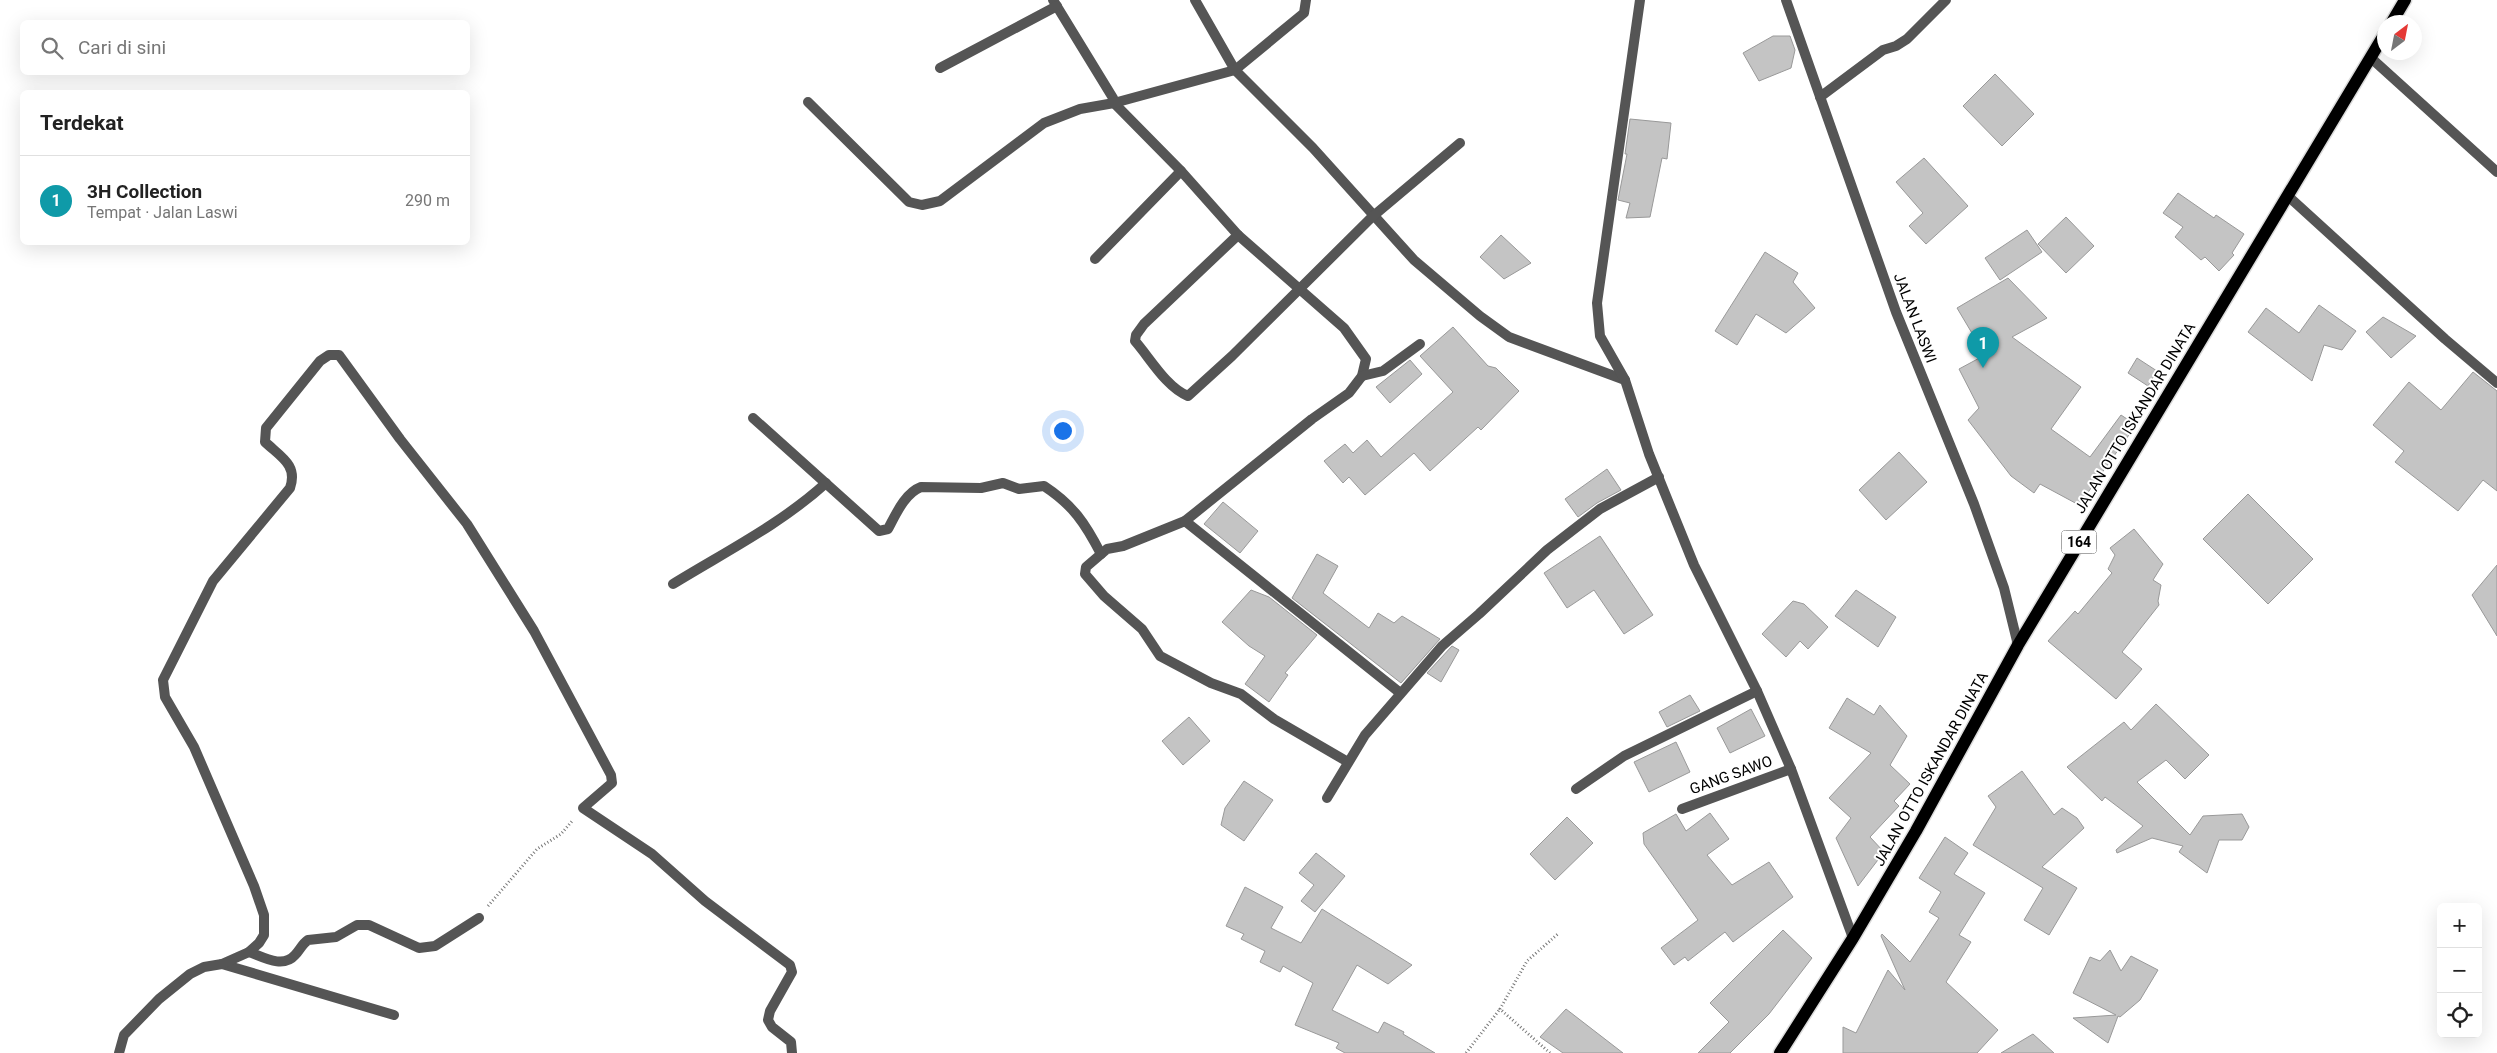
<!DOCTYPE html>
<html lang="id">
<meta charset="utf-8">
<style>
:root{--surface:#fff;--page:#f6f6f6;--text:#222;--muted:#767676;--line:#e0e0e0;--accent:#db2777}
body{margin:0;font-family:Roboto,sans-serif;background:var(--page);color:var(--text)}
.controls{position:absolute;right:15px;bottom:15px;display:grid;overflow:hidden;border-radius:8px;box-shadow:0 5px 20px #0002}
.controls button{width:45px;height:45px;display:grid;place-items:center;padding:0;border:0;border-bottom:1px solid var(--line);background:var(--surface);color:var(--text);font:25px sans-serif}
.compass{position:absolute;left:2377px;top:15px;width:45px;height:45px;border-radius:50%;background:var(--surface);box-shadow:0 5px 20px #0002;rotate:32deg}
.you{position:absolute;left:1062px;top:430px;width:18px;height:18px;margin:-12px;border:4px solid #fff;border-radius:50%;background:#1a73e8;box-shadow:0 0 0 8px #1a73e833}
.badge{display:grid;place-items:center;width:32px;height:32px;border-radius:50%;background:var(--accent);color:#fff;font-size:16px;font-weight:700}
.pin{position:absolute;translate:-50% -41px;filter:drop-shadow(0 1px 2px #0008)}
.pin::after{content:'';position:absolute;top:26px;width:18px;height:15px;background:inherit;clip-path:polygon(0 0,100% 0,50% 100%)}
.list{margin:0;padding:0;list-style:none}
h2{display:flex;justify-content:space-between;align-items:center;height:65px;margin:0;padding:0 20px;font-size:21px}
h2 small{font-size:16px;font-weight:400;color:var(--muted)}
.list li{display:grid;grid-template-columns:32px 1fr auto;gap:15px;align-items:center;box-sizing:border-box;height:90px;padding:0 20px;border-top:1px solid var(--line)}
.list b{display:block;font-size:19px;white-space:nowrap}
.list p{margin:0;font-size:16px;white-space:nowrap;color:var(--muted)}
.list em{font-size:16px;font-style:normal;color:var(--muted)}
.icon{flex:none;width:28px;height:28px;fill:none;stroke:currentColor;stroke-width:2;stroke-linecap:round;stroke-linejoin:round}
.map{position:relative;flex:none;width:2497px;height:1053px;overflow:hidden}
.search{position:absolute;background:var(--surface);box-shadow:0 5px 20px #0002;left:20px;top:20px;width:450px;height:55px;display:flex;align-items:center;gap:12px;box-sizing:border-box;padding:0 18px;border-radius:8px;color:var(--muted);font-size:19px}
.panel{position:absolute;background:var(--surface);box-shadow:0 5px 20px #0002;left:20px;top:90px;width:450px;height:155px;border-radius:8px}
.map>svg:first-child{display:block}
.building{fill:#c4c4c4;stroke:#999}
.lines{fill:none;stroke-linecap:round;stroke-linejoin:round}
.primary-casing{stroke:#dbdbdb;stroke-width:15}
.path{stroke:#777;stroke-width:3;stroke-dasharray:1 2.5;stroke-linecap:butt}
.service{stroke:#555;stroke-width:10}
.minor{stroke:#555;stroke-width:10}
.tertiary{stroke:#555;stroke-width:10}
.primary{stroke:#000;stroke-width:12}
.labels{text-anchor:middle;stroke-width:4;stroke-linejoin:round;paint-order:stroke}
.shield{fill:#fff;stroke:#4c4c4c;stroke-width:1}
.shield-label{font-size:14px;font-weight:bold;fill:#000}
.street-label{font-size:15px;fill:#000;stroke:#fff}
</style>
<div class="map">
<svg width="2497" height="1053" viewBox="0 0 2497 1053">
<rect width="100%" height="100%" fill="#fff"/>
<g class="building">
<path d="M1773 36H1790L1795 50 1791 68 1759 81 1743 53Z"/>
<path d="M1995 74 2034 114 2002 146 1963 106Z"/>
<path d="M1630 119 1671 123 1667 159 1662 158 1650 217 1626 218 1630 203 1618 200 1627 154H1625Z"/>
<path d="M1924 158 1968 206 1926 244 1909 226 1923 213 1896 182Z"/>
<path d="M2178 193 2214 218 2216 215 2244 234 2232 253 2234 255 2219 271 2205 257 2201 260 2175 237 2183 227 2163 213Z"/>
<path d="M2066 217 2094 246 2066 273 2038 244Z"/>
<path d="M2027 230 2042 252 2000 280 1985 258Z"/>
<path d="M1501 235 1531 263 1504 279 1480 257Z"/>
<path d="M1765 252 1798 273 1793 282 1815 308 1786 333 1756 314 1737 345 1715 331Z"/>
<path d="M2008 278 2047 318 2012 337 2081 387 2051 429 2090 457 2121 415 2136 425 2079 505 2040 484 2034 493 2011 476 1968 420 1979 408 1959 369 1985 355 1957 308Z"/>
<path d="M2319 305 2356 331 2342 350 2324 345 2312 381 2248 332 2266 308 2299 333Z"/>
<path d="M2383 317 2416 336 2391 358 2366 332Z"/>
<path d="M1453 327 1488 366 1496 368 1519 391 1481 430 1478 427 1430 471 1414 453 1365 495 1349 477 1343 483 1324 461 1345 444 1353 453 1367 440 1381 457 1453 392 1420 356Z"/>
<path d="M2137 358 2157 371 2148 386 2128 373Z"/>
<path d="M1410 360 1422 374 1390 403 1376 387Z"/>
<path d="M2473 372 2497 391V491L2483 480 2458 511 2395 462 2404 451 2373 425 2409 382 2441 410Z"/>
<path d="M1899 452 1927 482 1886 520 1859 490Z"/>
<path d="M1607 469 1621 490 1597 503 1578 517 1565 499Z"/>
<path d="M2248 494 2313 559 2268 604 2203 539Z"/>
<path d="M1223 502 1258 531 1240 553 1204 524Z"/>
<path d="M2134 529 2163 564 2153 580 2161 585 2158 601 2159 605 2122 652 2142 669 2116 699 2048 641 2075 611 2078 614 2112 573 2108 569 2115 555 2110 548Z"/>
<path d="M1600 536 1653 615 1624 634 1594 590 1567 608 1544 573Z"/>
<path d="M1317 554 1338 566 1323 593 1369 628 1378 613 1394 623 1402 616 1440 639 1401 683 1292 598Z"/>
<path d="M2497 565V636L2472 595Z"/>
<path d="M1251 590 1269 597 1317 635 1285 673 1288 675 1269 702 1245 684 1265 656 1249 646 1222 622Z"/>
<path d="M1856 590 1896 617 1878 647 1835 616Z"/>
<path d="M1793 601 1804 604 1828 627 1808 649 1800 641 1786 657 1762 634Z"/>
<path d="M1452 646 1459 650 1441 682 1427 673Z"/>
<path d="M1690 695 1700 711 1667 727 1659 712Z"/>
<path d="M1847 698 1874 715 1880 705 1907 736 1890 765 1910 784 1894 801 1899 806 1870 837 1884 852 1858 886 1836 838 1851 818 1829 798 1871 753 1829 728Z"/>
<path d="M2156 704 2209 755 2185 779 2166 760 2137 782 2190 835 2203 816 2242 814 2249 827 2242 840H2219L2207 873 2179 852 2183 846 2152 838 2117 853 2116 850 2143 826 2105 797 2102 801 2067 767 2124 722 2131 730Z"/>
<path d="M1751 709 1765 736 1730 753 1717 728Z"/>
<path d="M1189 717 1210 741 1183 765 1162 741Z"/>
<path d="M1676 742 1690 772 1649 792 1634 762Z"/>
<path d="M2022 771 2054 815 2062 808 2077 818 2084 828 2042 867 2077 888 2049 935 2024 920 2043 888 1973 845 1996 807 1988 796Z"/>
<path d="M1244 781 1273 800 1244 841 1221 825 1225 808Z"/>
<path d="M1710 813 1729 839 1707 855 1732 885 1769 862 1793 897 1733 942 1725 932 1688 961 1685 957 1674 965 1661 948 1698 920 1644 844 1643 833 1676 814 1686 831Z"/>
<path d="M1567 817 1593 843 1555 880 1530 854Z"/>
<path d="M1945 837 1968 853 1954 874 1985 893 1959 935 1971 942 1946 982 1998 1030 1977 1053H1843V1027L1856 1033 1888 970 1905 990 1881 936 1882 934 1910 962 1939 918 1929 912 1941 892 1919 878Z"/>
<path d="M1316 853 1345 876 1315 912 1301 901 1314 885 1299 873Z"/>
<path d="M1245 887 1283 907 1271 928 1301 943 1322 909 1412 965 1388 984 1357 965 1332 1010 1378 1033 1384 1022 1404 1032 1403 1034 1435 1053H1345L1336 1048 1339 1043 1295 1025 1313 983 1283 966 1280 972 1260 962 1265 951 1241 939 1244 934 1226 926Z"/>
<path d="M1783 930 1812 958 1769 1014 1730 1053H1698L1729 1022 1710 1003Z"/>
<path d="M2110 950 2121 971 2131 956 2158 970 2140 1000 2120 1017 2118 1016 2108 1043 2073 1018 2116 1015 2073 993 2090 957 2100 961Z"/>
<path d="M1566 1009 1623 1053H1563L1540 1037Z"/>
<path d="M2033 1034 2054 1053H2001Z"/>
</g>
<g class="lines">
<g class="primary-casing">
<g id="primary">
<path d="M2392 22 2405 0"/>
<path d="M1780 1053 1853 938 1916 831 2018 645 2384 35"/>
</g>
</g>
<g class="path">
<path d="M488 906 537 849 561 834 573 820"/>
<path d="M1466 1053 1500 1009"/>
<path d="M1550 1053 1500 1009 1527 961 1559 933"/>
</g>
<g class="service">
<path d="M249 952C263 957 283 969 295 955 300 950 302 944 308 940L336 937 357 925H369L419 948 435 946 479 918"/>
<path d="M222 964 394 1015"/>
</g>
<g class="minor">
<path d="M1053 0 1113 98 1114 103 1181 171 1238 235 1344 328 1366 359 1362 376 1349 393 1312 419 1185 521 1123 546 1107 549 1086 567 1085 574 1104 596 1142 629 1160 656 1211 683 1241 694 1274 719 1348 762"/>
<path d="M1195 0 1235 70 1313 148 1414 260 1480 316 1509 337 1625 380"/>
<path d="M1640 0 1597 303 1600 336 1625 380 1649 454 1694 565 1757 691 1791 769 1853 938"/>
<path d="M2371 58 2497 172"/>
<path d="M940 68 1057 6"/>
<path d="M1820 97 1883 50 1896 46 1907 39 1946 0"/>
<path d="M808 102 909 202 922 205 940 201 1044 123 1080 109 1114 103 1235 70 1304 13 1306 0"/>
<path d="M2289 197 2445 339 2497 383"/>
<path d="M1238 235 1144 324 1136 335 1135 341C1150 358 1166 387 1188 396L1232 356 1372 217 1460 143"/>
<path d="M1095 259 1181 171"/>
<path d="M1362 376 1383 371 1420 344"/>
<path d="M753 418 879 531 888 529C896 514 905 493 921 487L981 488 1003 483 1019 489 1044 486C1073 505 1085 523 1101 554"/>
<path d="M1185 521 1399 692"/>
<path d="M673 584C725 552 781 524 826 483"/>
<path d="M1576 789 1624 756 1757 691"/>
<path d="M1327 798 1365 735 1442 646 1479 614 1547 550 1600 509 1659 477"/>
<path d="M1682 809 1791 769"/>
<path d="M119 1053 124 1035 159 999 190 974 204 967 222 964 249 952 259 943 264 935V915L254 886 194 747 165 697 163 680 213 581 290 488C298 465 281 457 265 442L266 428 320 361 329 355H339L400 439 467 524 534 631 611 775 612 783 583 808 652 854 705 901 790 965 792 972 770 1011 768 1020 772 1027 791 1042 792 1053"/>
</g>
<path class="tertiary" d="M1786 0 1896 312 1974 504 2004 588 2018 645"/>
<use href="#primary" class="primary"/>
</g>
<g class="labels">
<rect class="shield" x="2061.5" y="530.5" width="35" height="23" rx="4"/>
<g class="shield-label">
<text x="2079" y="547">164</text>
</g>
<g class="street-label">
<text transform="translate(1915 318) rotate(69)" y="5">JALAN LASWI</text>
<text transform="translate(2135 418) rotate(-59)" y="5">JALAN OTTO ISKANDAR DINATA</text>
<text transform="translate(1931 769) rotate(-61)" y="5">JALAN OTTO ISKANDAR DINATA</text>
<text transform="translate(1731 775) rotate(-20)" y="5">GANG SAWO</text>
</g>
</g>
</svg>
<div class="controls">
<button>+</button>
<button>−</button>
<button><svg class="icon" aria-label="locate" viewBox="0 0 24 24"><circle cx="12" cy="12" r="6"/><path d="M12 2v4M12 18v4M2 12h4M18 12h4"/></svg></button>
</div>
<svg class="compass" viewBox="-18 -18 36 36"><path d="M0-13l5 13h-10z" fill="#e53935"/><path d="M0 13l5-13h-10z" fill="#767676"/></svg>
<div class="you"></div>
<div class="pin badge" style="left:1983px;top:368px;background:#0f9aa8">1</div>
<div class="search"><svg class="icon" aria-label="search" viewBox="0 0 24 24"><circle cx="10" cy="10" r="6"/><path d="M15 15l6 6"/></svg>Cari di sini</div>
<section class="panel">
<h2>Terdekat<small></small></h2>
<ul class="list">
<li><span class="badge" style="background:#0f9aa8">1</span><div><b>3H Collection</b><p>Tempat · Jalan Laswi</p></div><em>290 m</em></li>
</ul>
</section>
</div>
